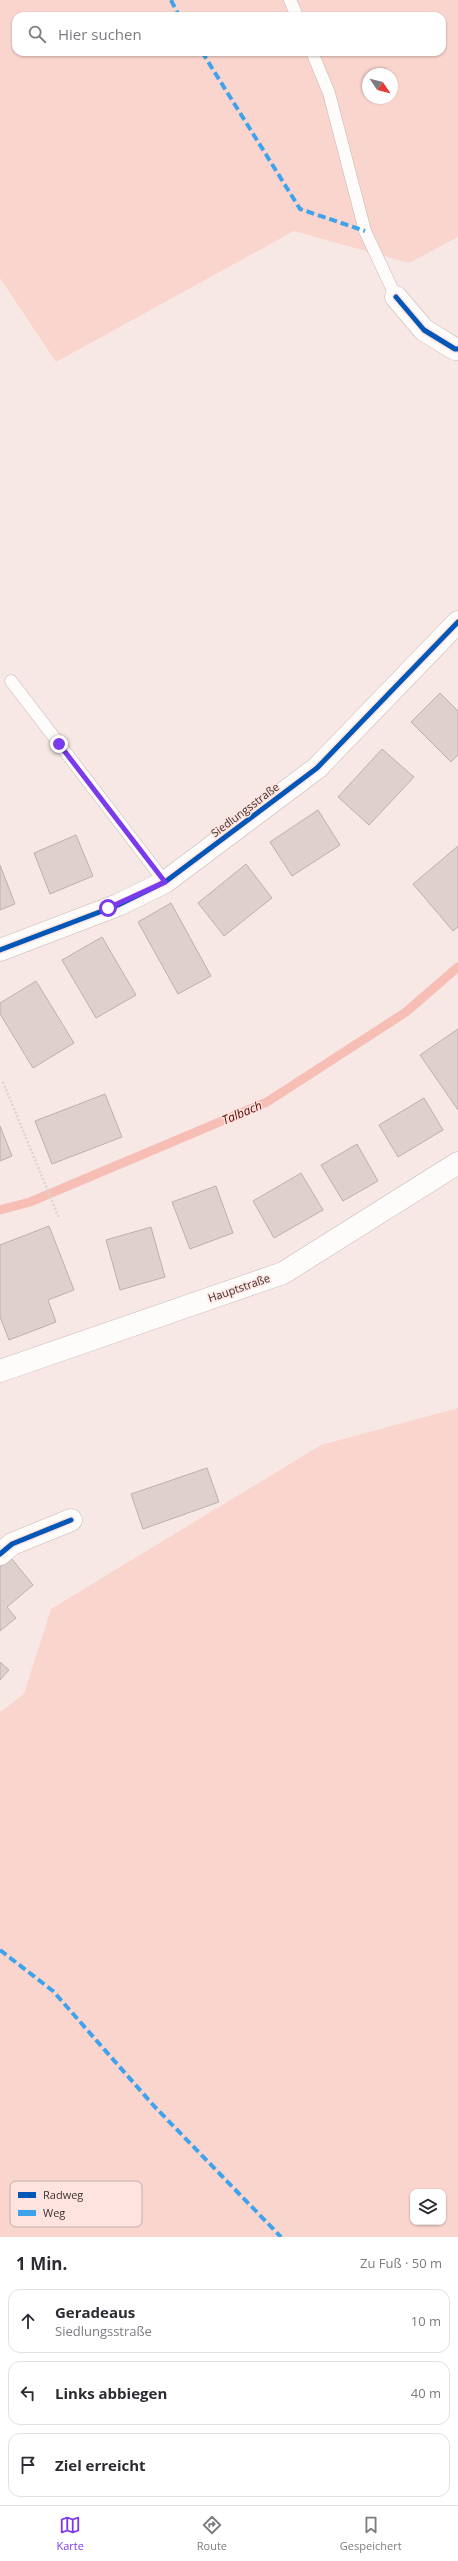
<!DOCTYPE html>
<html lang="de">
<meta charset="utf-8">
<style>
:root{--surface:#fff;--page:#f2f2f3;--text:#2b2b33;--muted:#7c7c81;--line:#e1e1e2;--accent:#7c3aed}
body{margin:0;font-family:"Open Sans",sans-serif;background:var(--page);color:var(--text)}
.controls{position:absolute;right:12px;bottom:12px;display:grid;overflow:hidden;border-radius:8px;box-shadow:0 1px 3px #0004}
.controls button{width:36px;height:36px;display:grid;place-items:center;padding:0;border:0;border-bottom:1px solid var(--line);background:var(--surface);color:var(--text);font:20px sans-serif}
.compass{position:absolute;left:362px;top:68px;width:36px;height:36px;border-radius:50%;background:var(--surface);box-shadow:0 1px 3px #0004;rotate:125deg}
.stop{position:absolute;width:12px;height:12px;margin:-9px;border:3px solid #7c3aed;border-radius:50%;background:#fff}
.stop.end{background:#7c3aed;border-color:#fff;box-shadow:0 1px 4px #0008}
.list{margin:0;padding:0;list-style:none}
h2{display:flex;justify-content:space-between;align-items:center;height:52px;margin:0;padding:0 16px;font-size:17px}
h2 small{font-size:13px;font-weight:400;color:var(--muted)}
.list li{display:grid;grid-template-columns:26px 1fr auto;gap:12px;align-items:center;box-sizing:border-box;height:64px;margin:0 8px 8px;padding:0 8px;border:1px solid var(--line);border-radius:12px}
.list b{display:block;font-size:15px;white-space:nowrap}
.list p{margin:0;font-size:13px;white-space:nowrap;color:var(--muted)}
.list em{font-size:13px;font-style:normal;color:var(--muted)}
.icon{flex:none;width:22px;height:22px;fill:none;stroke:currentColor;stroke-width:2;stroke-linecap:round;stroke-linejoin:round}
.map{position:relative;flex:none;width:458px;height:2237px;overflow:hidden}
.search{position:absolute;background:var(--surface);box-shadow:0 1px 3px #0004;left:12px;right:12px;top:12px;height:44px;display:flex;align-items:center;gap:10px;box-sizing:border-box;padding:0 14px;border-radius:12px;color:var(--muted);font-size:15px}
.sheet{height:268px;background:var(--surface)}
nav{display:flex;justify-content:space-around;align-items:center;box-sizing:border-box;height:56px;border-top:1px solid var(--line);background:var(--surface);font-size:11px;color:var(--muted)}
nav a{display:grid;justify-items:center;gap:2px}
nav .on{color:var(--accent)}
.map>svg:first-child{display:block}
.green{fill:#fad5ce;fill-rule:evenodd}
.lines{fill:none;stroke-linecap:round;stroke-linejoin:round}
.stream{stroke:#f6beb4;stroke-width:9}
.building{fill:#ddd0cd;stroke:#bcb0ad}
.service-casing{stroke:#c4b8b5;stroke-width:13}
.minor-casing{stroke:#c4b8b5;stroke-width:23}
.secondary-casing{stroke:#c4b8b5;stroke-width:23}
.path{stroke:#dad5d5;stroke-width:2.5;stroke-dasharray:2 2;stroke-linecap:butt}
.service{stroke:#fefcfb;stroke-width:12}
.minor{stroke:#fefcfb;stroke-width:22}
.secondary{stroke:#fefcfb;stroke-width:22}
.quiet{stroke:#3fa3eb;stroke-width:4;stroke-dasharray:8 4;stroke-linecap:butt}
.cycleway-casing{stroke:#fee3de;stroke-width:8}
.cycleway{stroke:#0057b8;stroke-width:5}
.route{stroke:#7c3aed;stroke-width:5}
.labels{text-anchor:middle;stroke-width:3;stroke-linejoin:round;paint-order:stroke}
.street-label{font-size:11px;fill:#3f3330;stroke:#fee3de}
.water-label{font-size:12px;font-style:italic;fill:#550501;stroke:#fee3de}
.key{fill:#fee3de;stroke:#c5aeaa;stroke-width:1}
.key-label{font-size:11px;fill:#3f3330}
</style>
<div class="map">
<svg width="458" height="2237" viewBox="0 0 458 2237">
<rect width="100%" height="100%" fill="#f7e8e5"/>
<g class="green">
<path d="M0 0H458V237L409 263 294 231 56 362 0 278ZM16 16H442V52H16ZM368 74H392V98H368Z"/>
<path d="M458 1408V2237H0V1712L24 1694 51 1609 321 1445ZM413 2192H443V2222H413Z"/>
</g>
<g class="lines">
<path class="stream" d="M0 1210 30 1202 267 1102 406 1012 458 967"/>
</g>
<g class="building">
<path d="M440 693 458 711V755L451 762 411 722Z"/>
<path d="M382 749 414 777 369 825 338 797Z"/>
<path d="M318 810 340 845 292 876 270 842Z"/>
<path d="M76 835 93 876 50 894 34 853Z"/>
<path d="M458 846V927L453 931 413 884Z"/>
<path d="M246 864 272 898 224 936 198 903Z"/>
<path d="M0 865 15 904 0 910Z"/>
<path d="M171 903 211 976 178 994 138 922Z"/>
<path d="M102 937 136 995 96 1018 62 960Z"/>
<path d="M36 981 74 1043 33 1068 0 1014V1003Z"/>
<path d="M458 1029V1110L420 1055Z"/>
<path d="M105 1094 122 1137 52 1164 35 1121Z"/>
<path d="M424 1098 443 1130 398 1157 379 1125Z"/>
<path d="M0 1126 12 1156 0 1161Z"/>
<path d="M357 1144 378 1181 343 1201 321 1165Z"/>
<path d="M301 1173 323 1210 274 1238 253 1201Z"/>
<path d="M216 1186 233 1233 190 1249 172 1202Z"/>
<path d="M49 1226 74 1290 48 1300 56 1322 9 1340 0 1317V1245Z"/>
<path d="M151 1227 165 1277 120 1290 106 1240Z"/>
<path d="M207 1468 219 1502 143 1529 131 1494Z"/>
<path d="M11 1558 33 1585 7 1607 16 1618 0 1631V1567Z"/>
<path d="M0 1662 9 1670 0 1680Z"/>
</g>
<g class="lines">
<g class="service-casing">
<g id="service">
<path d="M290 0 297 16"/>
<path d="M312 52 329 93 365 231 396 297"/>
<path d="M11 681 165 882"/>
</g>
</g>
<g class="minor-casing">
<g id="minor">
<path d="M396 297 424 330 455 349H458"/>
<path d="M0 950 118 905 165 882 317 768 458 622"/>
<path d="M0 1554 12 1544 71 1520"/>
</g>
</g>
<g class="secondary-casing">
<path id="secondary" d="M0 1371 283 1273 458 1163"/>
</g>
<path class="path" d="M3 1082 59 1218"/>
<use href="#service" class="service"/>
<use href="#minor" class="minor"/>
<use href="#secondary" class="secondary"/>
<g class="quiet">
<path d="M171 0 179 16"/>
<path d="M202 52 300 209 365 231"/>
<path d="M0 1950 53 1991 154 2106 281 2237"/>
</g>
<g class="cycleway-casing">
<g id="cycleway">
<path d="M396 297 424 330 455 349H458"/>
<path d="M0 950 118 905 165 882 317 768 458 622"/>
<path d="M0 1554 12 1544 71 1520"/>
</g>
</g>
<use href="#cycleway" class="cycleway"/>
</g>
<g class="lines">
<path class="route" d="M59 744 165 882 108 908"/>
</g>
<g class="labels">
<g class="street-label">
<text transform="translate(245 810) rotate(-37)" y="4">Siedlungsstraße</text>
<text transform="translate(239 1288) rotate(-19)" y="4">Hauptstraße</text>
</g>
<g class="water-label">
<text transform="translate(242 1113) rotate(-23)" y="4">Talbach</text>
</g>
</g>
<rect x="10" y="2181" width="132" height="46" rx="6" class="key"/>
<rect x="18" y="2192" width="18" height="6" fill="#0057b8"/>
<rect x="18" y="2210" width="18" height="6" fill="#3fa3eb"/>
<g class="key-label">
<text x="43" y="2199">Radweg</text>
<text x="43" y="2217">Weg</text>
</g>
</svg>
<div class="controls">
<button><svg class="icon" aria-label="layers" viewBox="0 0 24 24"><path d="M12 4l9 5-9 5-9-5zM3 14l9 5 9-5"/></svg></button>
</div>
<svg class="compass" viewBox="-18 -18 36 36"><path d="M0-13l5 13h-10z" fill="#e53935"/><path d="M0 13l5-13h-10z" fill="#7c7c81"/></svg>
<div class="stop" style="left:108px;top:908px"></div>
<div class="stop end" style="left:59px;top:744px"></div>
<div class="search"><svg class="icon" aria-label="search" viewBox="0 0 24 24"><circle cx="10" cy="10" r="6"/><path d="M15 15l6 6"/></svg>Hier suchen</div>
</div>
<section class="sheet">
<h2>1 Min.<small>Zu Fuß · 50 m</small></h2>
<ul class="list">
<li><svg class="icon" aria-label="ahead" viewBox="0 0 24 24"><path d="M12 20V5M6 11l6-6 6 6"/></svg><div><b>Geradeaus</b><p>Siedlungsstraße</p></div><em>10 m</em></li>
<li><svg class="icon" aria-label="left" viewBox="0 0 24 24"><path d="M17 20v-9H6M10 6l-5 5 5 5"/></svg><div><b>Links abbiegen</b></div><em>40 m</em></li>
<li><svg class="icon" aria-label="arrive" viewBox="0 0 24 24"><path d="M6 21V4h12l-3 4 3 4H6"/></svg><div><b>Ziel erreicht</b></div></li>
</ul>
</section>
<nav>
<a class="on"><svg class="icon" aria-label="map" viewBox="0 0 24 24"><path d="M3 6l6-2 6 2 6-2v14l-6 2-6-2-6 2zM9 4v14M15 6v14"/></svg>Karte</a>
<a><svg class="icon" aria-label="directions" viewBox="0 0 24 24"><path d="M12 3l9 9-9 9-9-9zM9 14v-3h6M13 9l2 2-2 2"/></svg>Route</a>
<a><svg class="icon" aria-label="saved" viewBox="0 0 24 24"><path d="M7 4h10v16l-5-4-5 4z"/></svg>Gespeichert</a>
</nav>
